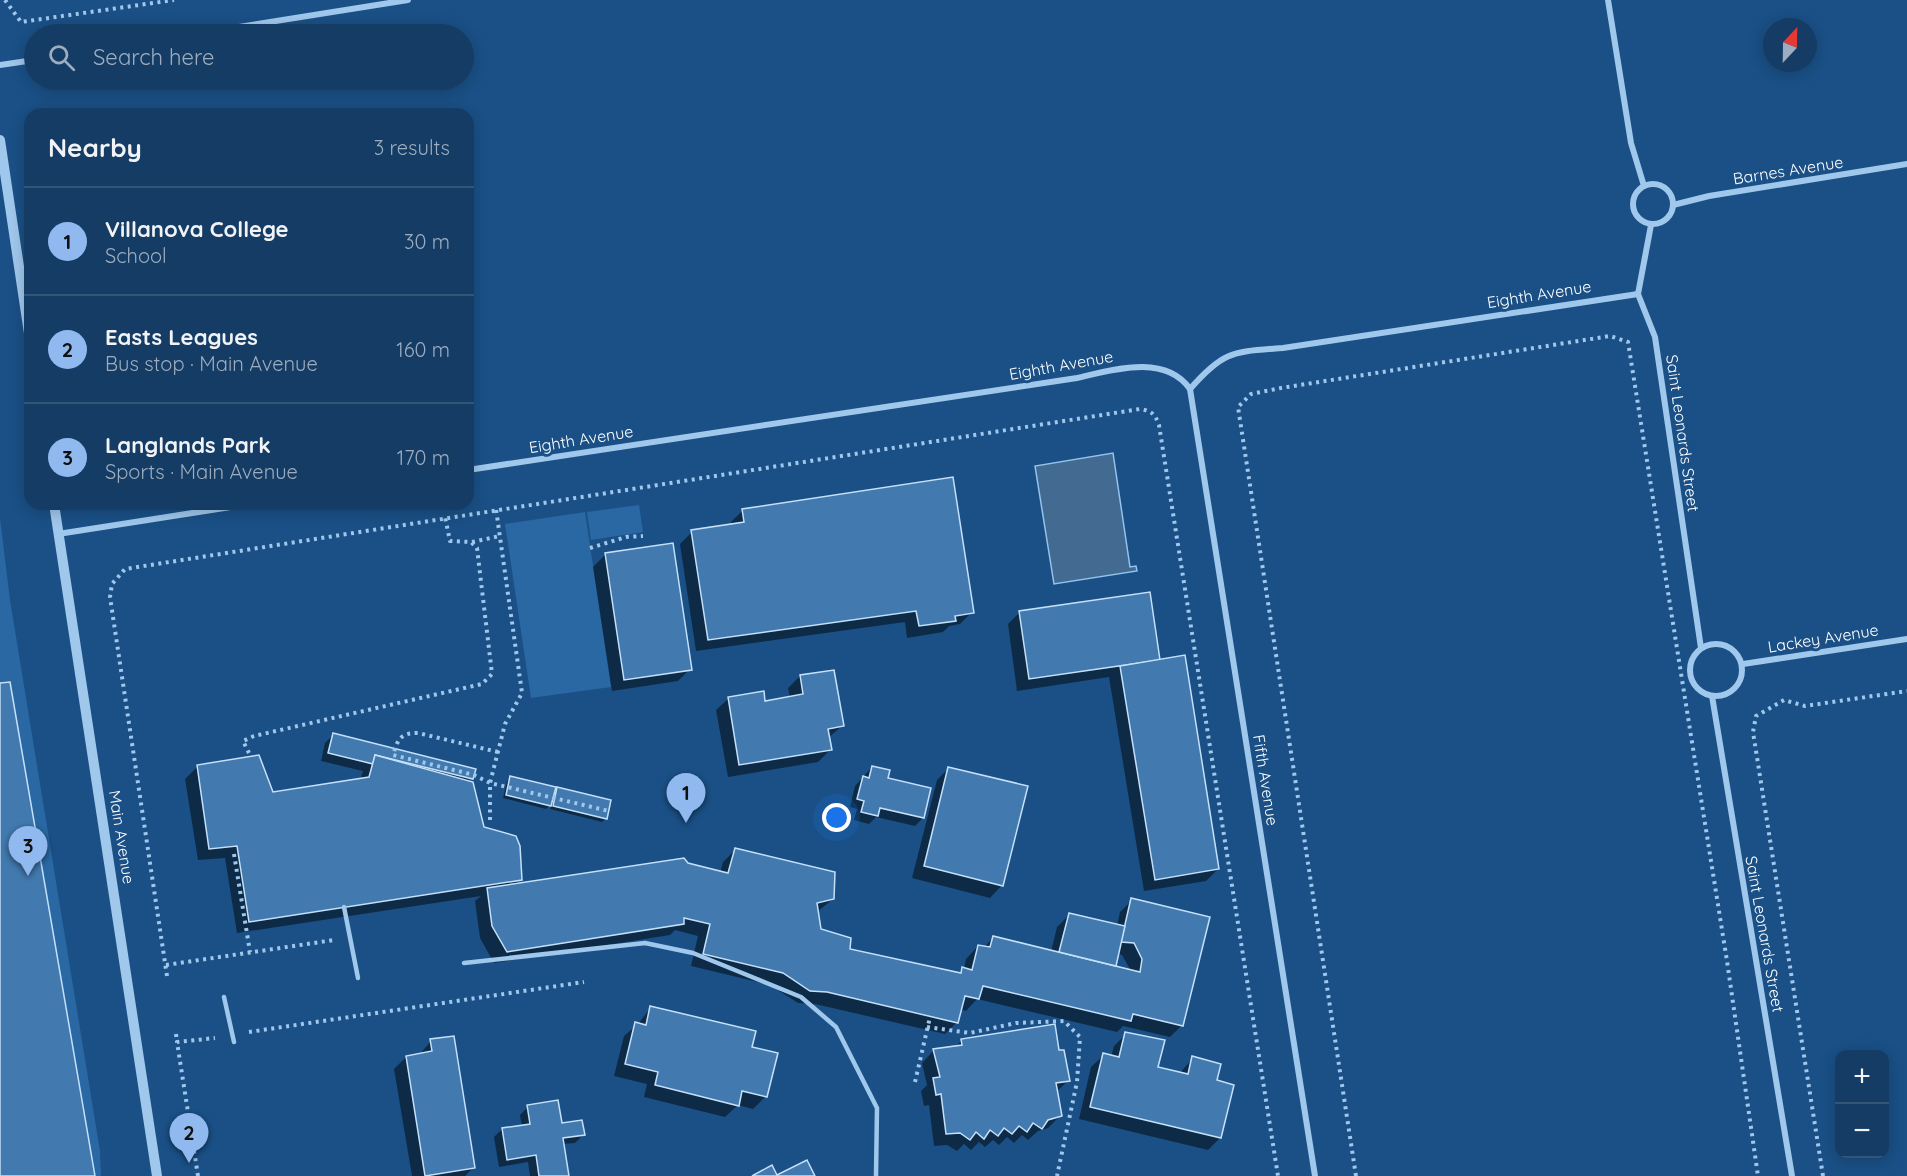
<!DOCTYPE html>
<meta charset="utf-8">
<style>
:root{--surface:#143c64;--page:#21476d;--text:#f1f3f6;--muted:#9dadbf;--line:#335678;--accent:#90b9f0}
body{margin:0;font-family:Quicksand,sans-serif;background:var(--page);color:var(--text)}
.controls{position:absolute;right:18px;bottom:18px;display:grid;overflow:hidden;border-radius:12px;box-shadow:0 3px 15px #0003}
.controls button{width:54px;height:54px;display:grid;place-items:center;padding:0;border:0;border-bottom:2px solid var(--line);background:var(--surface);color:var(--text);font:30px sans-serif}
.compass{position:absolute;left:1763px;top:18px;width:54px;height:54px;border-radius:50%;background:var(--surface);box-shadow:0 3px 15px #0003;rotate:22deg}
.you{position:absolute;left:837px;top:818px;width:21px;height:21px;margin:-15px;border:4px solid #fff;border-radius:50%;background:#1a73e8;box-shadow:0 0 0 9px #1a73e833}
.badge{display:grid;place-items:center;width:39px;height:39px;border-radius:50%;background:var(--accent);color:#111;font-size:20px;font-weight:700}
.pin{position:absolute;translate:-50% -50px;filter:drop-shadow(0 2px 3px #0008)}
.pin::after{content:'';position:absolute;top:32px;width:21px;height:18px;background:inherit;clip-path:polygon(0 0,100% 0,50% 100%)}
.list{margin:0;padding:0;list-style:none}
h2{display:flex;justify-content:space-between;align-items:center;height:78px;margin:0;padding:0 24px;font-size:26px}
h2 small{font-size:20px;font-weight:400;color:var(--muted)}
.list li{display:grid;grid-template-columns:39px 1fr auto;gap:18px;align-items:center;box-sizing:border-box;height:108px;padding:0 24px;border-top:2px solid var(--line)}
.list b{display:block;font-size:22px;white-space:nowrap}
.list p{margin:0;font-size:20px;white-space:nowrap;color:var(--muted)}
.list em{font-size:20px;font-style:normal;color:var(--muted)}
.icon{flex:none;width:33px;height:33px;fill:none;stroke:currentColor;stroke-width:2;stroke-linecap:round;stroke-linejoin:round}
.map{position:relative;flex:none;width:1907px;height:1176px;overflow:hidden}
.search{position:absolute;background:var(--surface);box-shadow:0 3px 15px #0003;left:24px;top:24px;width:450px;height:66px;display:flex;align-items:center;gap:15px;box-sizing:border-box;padding:0 21px;border-radius:33px;color:var(--muted);font-size:22px}
.panel{position:absolute;background:var(--surface);box-shadow:0 3px 15px #0003;left:24px;top:108px;width:450px;height:402px;border-radius:18px}
.map>svg:first-child{display:block}
.green{fill:#2968a3}
.water{fill:#436a91;stroke:#93c3ee;stroke-width:1.5}
.shadow{fill:#0007;fill-rule:evenodd}
.building{fill:#4279af;stroke:#c5e0f9;stroke-width:1.5}
.lines{fill:none;stroke-linecap:round;stroke-linejoin:round}
.path{stroke:#a0c7ec;stroke-width:4;stroke-dasharray:3 4.5;stroke-linecap:butt}
.service{stroke:#a0c7ec;stroke-width:4.5}
.minor{stroke:#a0c7ec;stroke-width:6}
.tertiary{stroke:#a0c7ec;stroke-width:10}
.labels{text-anchor:middle;stroke-width:6;stroke-linejoin:round;paint-order:stroke}
.street-label{font-size:16px;fill:#fff;stroke:#1a5086}
</style>
<div class="map">
<svg width="1907" height="1176" viewBox="0 0 1907 1176">
<rect width="100%" height="100%" fill="#1a5086"/>
<g class="green">
<path d="M639 505 643 532 591 540 587 512Z"/>
<path d="M585 512 611 687 531 698 505 524Z"/>
<path d="M0 518 10 600 100 1151 101 1176H0Z"/>
</g>
<path class="water" d="M1113 453 1130 567 1136 566 1137 571 1054 584 1035 466Z"/>
<g class="shadow">
<path d="M743 510 972 612 960 624 949 626 943 632 907 638 905 622 696 651 680 544 692 532 731 526V522Z"/>
<path d="M605 555 690 669 678 681 612 691 593 567Z"/>
<path d="M1020 612 1159 662 1218 869 1206 881 1144 891 1109 677 1017 691 1008 624Z"/>
<path d="M800 676 842 726 828 738 830 750 818 762 728 777 716 710 729 698 764 702 790 698 788 688Z"/>
<path d="M333 735 474 770 468 782 483 829 520 880 515 885 687 865 720 873 723 862 735 850 833 899 817 912 819 931 848 950 957 974 964 969 966 959 978 946 984 947 993 938 1051 952 1057 927 1069 915 1117 926 1120 912 1132 900 1182 1025 1170 1037 1123 1026 1117 1032 977 999 966 1011 960 1009 957 1022 945 1034 815 1004 798 1003 770 985 691 966 698 936 675 930 670 935 494 963 480 938 475 901 481 896 237 933 225 858 198 860 185 779 197 767 272 794 360 780 363 771 321 761 325 743ZM1117 954 1122 955 1131 971 1114 967Z"/>
<path d="M872 767 886 779 929 789 923 818 915 826 876 817 869 824 854 820 857 809 850 807 855 786Z"/>
<path d="M949 768 1002 885 990 898 912 878 937 780Z"/>
<path d="M511 777 552 794 558 789 605 819 602 822 550 809 551 804 546 809 503 798 507 781Z"/>
<path d="M651 1007 750 1048 765 1097 753 1109 738 1105 725 1117 644 1097 647 1084 614 1076 624 1036 638 1024Z"/>
<path d="M1126 1034 1156 1068 1180 1073 1193 1058 1215 1082 1220 1138 1208 1150 1079 1119 1091 1067 1104 1055 1111 1057 1114 1046Z"/>
<path d="M962 1040 1058 1052 1068 1081 1056 1092 1060 1116 1048 1128 1038 1131 1028 1140 1022 1135 1014 1143 1007 1137 999 1145 993 1140 985 1147 979 1142 971 1150 964 1144 957 1151 947 1145 934 1146 929 1105 924 1106 921 1091 927 1085 922 1063 934 1050 954 1048Z"/>
<path d="M431 1041 473 1168 465 1176H412L394 1069 406 1057 419 1055Z"/>
<path d="M528 1107 583 1135 575 1143 562 1144 567 1176H530L528 1162 499 1167 494 1137 502 1129 522 1127 520 1115Z"/>
</g>
<g class="building">
<path d="M953 477 974 613 955 616 956 621 919 626 916 611 708 640 691 530 744 522 742 509Z"/>
<path d="M673 543 692 670 624 680 605 553Z"/>
<path d="M1150 592 1160 660 1029 679 1019 611Z"/>
<path d="M1185 655 1219 869 1155 880 1120 666Z"/>
<path d="M834 670 844 726 828 729 832 750 739 765 728 697 764 691 765 701 803 694 800 675Z"/>
<path d="M10 682 95 1176H0V683Z"/>
<path d="M333 733 476 769 473 779 375 755 373 764 328 753Z"/>
<path d="M259 755 273 792 369 777 375 755 473 782 484 827 516 836 520 846 522 880 249 922 237 846 209 849 197 765Z"/>
<path d="M872 766 890 770 888 778 931 788 924 818 880 808 878 816 861 812 864 801 857 799 863 776 869 778Z"/>
<path d="M948 767 1028 786 1003 886 924 866Z"/>
<path d="M510 776 556 787 551 806 506 795Z"/>
<path d="M557 787 611 800 607 819 553 806Z"/>
<path d="M735 848 835 872 834 899 817 903 821 929 851 938 850 949 961 973 962 967 972 970 978 945 990 947 993 936 1140 972 1142 959 1134 943 1121 942 1131 898 1210 917 1183 1026 1133 1014 1131 1021 983 986 979 999 965 996 958 1023 827 992 810 991 783 973 703 954 710 924 684 918V924L507 952 492 926 487 888 684 858 688 863 728 873Z"/>
<path d="M1069 913 1125 926 1116 966 1059 952Z"/>
<path d="M650 1006 756 1031 752 1047 778 1053 767 1097 742 1091 739 1106 655 1085 658 1072 625 1064 635 1022 646 1025Z"/>
<path d="M1055 1024 1059 1050H1064L1070 1081 1056 1083 1062 1116 1048 1120 1042 1129 1033 1123 1027 1132 1019 1126 1012 1134 1004 1128 998 1136 990 1130 984 1139 976 1132 970 1140 960 1133 946 1134 941 1094 936 1095 933 1078 940 1077 933 1049 962 1045 961 1039Z"/>
<path d="M1125 1032 1165 1040 1158 1067 1188 1074 1192 1056 1221 1064 1217 1080 1234 1085 1221 1138 1090 1107 1103 1053 1119 1057Z"/>
<path d="M454 1036 475 1168 425 1176 406 1056 432 1051 430 1039Z"/>
<path d="M558 1100 562 1123 582 1120 585 1135 563 1138 569 1176H539L536 1155 507 1160 502 1128 530 1124 527 1105Z"/>
<path d="M807 1160 815 1176H752L772 1165 777 1175Z"/>
</g>
<g class="lines">
<g class="path">
<path d="M5 0 21 22 174 0"/>
<path d="M472 542 500 536"/>
<path d="M590 548 626 537 643 536"/>
<path d="M498 752 418 733C400 733 398 739 393 755L474 775 490 783 609 811"/>
<path d="M249 753 243 741 254 736 482 684 492 674 477 548 471 542 450 541 445 517"/>
<path d="M490 820V783L505 724 522 693 496 509"/>
<path d="M234 854 250 952"/>
<path d="M166 965 334 940"/>
<path d="M167 976 110 597 112 584 125 569 1140 409C1152 411 1155 414 1159 425L1278 1176"/>
<path d="M927 1027 970 1033 1016 1023 1064 1021 1080 1037 1077 1082 1057 1176"/>
<path d="M249 1032 584 982"/>
<path d="M176 1034 177 1042"/>
<path d="M915 1082 930 1017"/>
<path d="M198 1176 177 1042 215 1038"/>
<path d="M1356 1176 1238 407 1251 394 1281 388 1610 336 1628 342 1727 961 1758 1176"/>
<path d="M1823 1176 1753 732 1756 716 1784 700 1805 706 1907 691"/>
</g>
<g class="service">
<path d="M344 907 358 978"/>
<path d="M464 963 645 943 693 953 801 997 836 1027 877 1108 876 1176"/>
<path d="M224 997 234 1042"/>
</g>
<g class="minor">
<path d="M1608 0 1631 143 1644 186"/>
<path d="M195 34 408 0"/>
<path d="M0 65 34 60"/>
<circle cx="1653" cy="204" r="20"/>
<path d="M1673 205 1709 196 1907 164"/>
<path d="M1651 225 1638 294 1655 337 1701 648"/>
<path d="M1190 389C1224 350 1233 352 1283 348L1638 294"/>
<path d="M468 470 1077 378C1112 370 1165 353 1190 389L1315 1176"/>
<path d="M58 534 250 504"/>
<circle cx="1716" cy="670" r="26"/>
<path d="M1743 664 1907 639"/>
<path d="M1712 696 1792 1176"/>
</g>
<g class="tertiary">
<path d="M0 140 30 340"/>
<path d="M54 504 157 1176"/>
</g>
</g>
<g class="labels">
<g class="street-label">
<text transform="translate(1788 170) rotate(-9)" y="6">Barnes Avenue</text>
<text transform="translate(1539 294) rotate(-9)" y="6">Eighth Avenue</text>
<text transform="translate(1061 365) rotate(-10)" y="6">Eighth Avenue</text>
<text transform="translate(1683 433) rotate(82)" y="6">Saint Leonards Street</text>
<text transform="translate(581 439) rotate(-9)" y="6">Eighth Avenue</text>
<text transform="translate(1823 638) rotate(-9)" y="6">Lackey Avenue</text>
<text transform="translate(1266 780) rotate(81)" y="6">Fifth Avenue</text>
<text transform="translate(122 837) rotate(81)" y="6">Main Avenue</text>
<text transform="translate(1765 934) rotate(80)" y="6">Saint Leonards Street</text>
</g>
</g>
</svg>
<div class="controls">
<button>+</button>
<button>−</button>
</div>
<svg class="compass" viewBox="-18 -18 36 36"><path d="M0-13l5 13h-10z" fill="#e53935"/><path d="M0 13l5-13h-10z" fill="#9dadbf"/></svg>
<div class="you"></div>
<div class="pin badge" style="left:686px;top:823px">1</div>
<div class="pin badge" style="left:189px;top:1163px">2</div>
<div class="pin badge" style="left:28px;top:876px">3</div>
<div class="search"><svg class="icon" aria-label="search" viewBox="0 0 24 24"><circle cx="10" cy="10" r="6"/><path d="M15 15l6 6"/></svg>Search here</div>
<section class="panel">
<h2>Nearby<small>3 results</small></h2>
<ul class="list">
<li><span class="badge">1</span><div><b>Villanova College</b><p>School</p></div><em>30 m</em></li>
<li><span class="badge">2</span><div><b>Easts Leagues</b><p>Bus stop · Main Avenue</p></div><em>160 m</em></li>
<li><span class="badge">3</span><div><b>Langlands Park</b><p>Sports · Main Avenue</p></div><em>170 m</em></li>
</ul>
</section>
</div>
